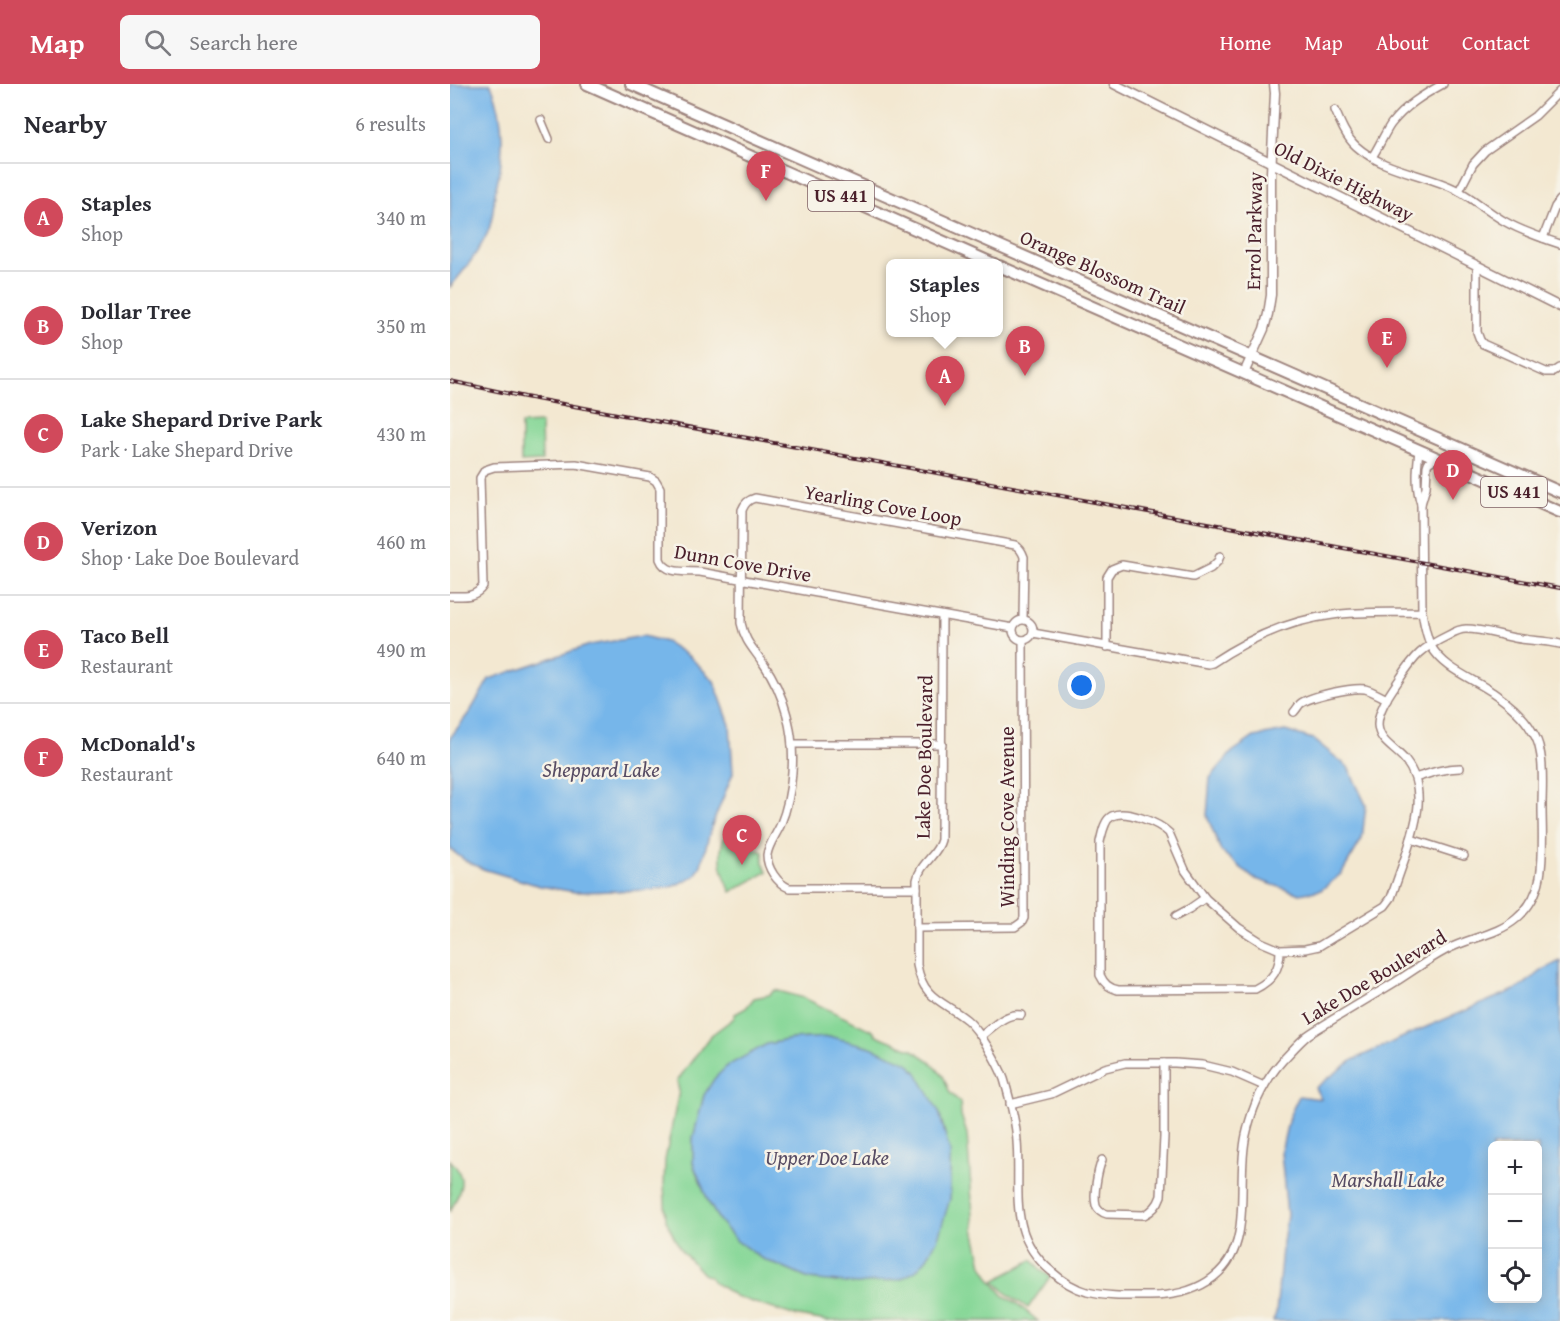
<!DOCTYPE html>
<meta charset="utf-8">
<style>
:root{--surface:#fff;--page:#f7f7f7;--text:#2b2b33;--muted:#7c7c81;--line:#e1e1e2;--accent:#d1495b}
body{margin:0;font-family:"Gentium Book Plus",serif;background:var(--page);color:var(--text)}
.controls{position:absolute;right:18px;bottom:18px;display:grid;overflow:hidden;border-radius:9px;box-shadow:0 3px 15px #0003}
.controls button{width:54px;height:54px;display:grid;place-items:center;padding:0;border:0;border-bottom:2px solid var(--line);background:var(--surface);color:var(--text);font:30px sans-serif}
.you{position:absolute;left:632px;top:602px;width:21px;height:21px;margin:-15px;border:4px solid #fff;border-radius:50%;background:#1a73e8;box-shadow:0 0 0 9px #1a73e833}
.badge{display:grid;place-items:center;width:39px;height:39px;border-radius:50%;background:var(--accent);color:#fff;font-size:20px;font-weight:700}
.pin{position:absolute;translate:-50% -50px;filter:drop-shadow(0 2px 3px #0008)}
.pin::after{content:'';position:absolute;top:32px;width:21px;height:18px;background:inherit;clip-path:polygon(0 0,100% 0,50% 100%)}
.popup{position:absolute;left:436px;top:175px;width:117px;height:78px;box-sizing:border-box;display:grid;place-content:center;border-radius:9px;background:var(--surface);filter:drop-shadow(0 2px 4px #0005);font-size:20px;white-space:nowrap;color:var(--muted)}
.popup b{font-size:22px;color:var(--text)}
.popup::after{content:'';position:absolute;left:50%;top:100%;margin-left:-12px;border:12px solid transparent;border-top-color:var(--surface)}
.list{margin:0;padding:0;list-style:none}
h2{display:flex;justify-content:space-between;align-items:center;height:78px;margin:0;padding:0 24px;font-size:26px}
h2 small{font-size:20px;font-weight:400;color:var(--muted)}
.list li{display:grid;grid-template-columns:39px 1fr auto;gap:18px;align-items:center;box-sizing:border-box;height:108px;padding:0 24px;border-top:2px solid var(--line)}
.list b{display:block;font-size:22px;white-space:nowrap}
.list p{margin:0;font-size:20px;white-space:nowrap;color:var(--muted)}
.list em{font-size:20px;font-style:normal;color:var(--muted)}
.icon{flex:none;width:33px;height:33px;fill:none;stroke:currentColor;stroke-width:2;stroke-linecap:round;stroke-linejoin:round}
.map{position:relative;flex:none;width:1110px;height:1237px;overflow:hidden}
header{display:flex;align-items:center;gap:36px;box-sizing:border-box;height:84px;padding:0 30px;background:var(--accent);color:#fff}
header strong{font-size:28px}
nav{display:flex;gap:33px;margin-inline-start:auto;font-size:21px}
.search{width:420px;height:54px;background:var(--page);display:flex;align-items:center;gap:15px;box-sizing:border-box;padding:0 21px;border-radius:9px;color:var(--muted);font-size:22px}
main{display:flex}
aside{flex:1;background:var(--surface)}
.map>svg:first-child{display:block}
.green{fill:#86d797;stroke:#687b61;stroke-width:1.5;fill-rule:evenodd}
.water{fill:#76b6ea;stroke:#606a8a;stroke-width:1.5;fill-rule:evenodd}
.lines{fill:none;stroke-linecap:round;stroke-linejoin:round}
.minor-casing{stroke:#9e847e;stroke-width:10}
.tertiary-casing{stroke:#9e847e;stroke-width:11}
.primary-casing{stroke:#9e847e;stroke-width:14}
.minor{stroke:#fff;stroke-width:7}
.tertiary{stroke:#fff;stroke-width:8}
.primary{stroke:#fff;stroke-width:10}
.rail-casing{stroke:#4a1f2b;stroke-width:4}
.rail{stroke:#f7f3e8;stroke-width:1.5;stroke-dasharray:4.5;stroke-linecap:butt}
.labels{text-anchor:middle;stroke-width:5;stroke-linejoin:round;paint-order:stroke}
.shield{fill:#f7f3e8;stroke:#7e5f64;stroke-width:1.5}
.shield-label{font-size:18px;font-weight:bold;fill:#4a1f2b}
.street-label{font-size:20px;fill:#4a1f2b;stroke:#f7f3e8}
.water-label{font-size:21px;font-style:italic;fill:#574c64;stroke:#f7f3e8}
</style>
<header>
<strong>Map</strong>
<div class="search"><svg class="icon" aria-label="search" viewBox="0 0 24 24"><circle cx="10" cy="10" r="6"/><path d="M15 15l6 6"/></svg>Search here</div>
<nav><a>Home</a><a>Map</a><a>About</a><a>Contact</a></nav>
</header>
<main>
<aside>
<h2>Nearby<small>6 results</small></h2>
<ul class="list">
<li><span class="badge">A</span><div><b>Staples</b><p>Shop</p></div><em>340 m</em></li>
<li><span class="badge">B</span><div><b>Dollar Tree</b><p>Shop</p></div><em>350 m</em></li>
<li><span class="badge">C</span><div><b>Lake Shepard Drive Park</b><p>Park · Lake Shepard Drive</p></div><em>430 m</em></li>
<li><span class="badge">D</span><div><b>Verizon</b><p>Shop · Lake Doe Boulevard</p></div><em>460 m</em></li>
<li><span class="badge">E</span><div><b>Taco Bell</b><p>Restaurant</p></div><em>490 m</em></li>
<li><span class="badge">F</span><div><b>McDonald's</b><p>Restaurant</p></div><em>640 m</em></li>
</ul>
</aside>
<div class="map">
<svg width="1110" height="1237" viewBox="0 0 1110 1237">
<rect width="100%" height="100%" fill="#f7f3e8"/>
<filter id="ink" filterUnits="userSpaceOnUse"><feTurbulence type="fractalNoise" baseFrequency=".0167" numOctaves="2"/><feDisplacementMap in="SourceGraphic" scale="12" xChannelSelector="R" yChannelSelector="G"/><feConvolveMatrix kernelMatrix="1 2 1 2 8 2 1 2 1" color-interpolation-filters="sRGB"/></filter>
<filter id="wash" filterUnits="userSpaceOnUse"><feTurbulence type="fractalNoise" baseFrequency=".008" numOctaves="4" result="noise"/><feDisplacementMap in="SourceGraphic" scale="24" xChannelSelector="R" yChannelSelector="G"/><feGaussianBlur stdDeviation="1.35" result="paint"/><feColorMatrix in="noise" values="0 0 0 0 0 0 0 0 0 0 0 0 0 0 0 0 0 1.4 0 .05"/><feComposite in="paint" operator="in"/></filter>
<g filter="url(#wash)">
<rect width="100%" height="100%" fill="#f3e8d1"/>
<g class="green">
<path d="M91 339 92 377 71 378V340Z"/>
<path d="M274 753 313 768V778L317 788 281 808C272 790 267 773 274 753Z"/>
<path d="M325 906 354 914 423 947 426 951 463 966 480 977 493 992 500 1009 510 1018 511 1031 517 1050 524 1144 532 1181 540 1195 554 1212 565 1218 588 1237H377L343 1231 308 1220 285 1212 262 1197 260 1193 253 1190 230 1165 216 1136 214 1102 215 1076 229 1007 227 997 260 952 284 934 285 930 296 924 304 914 319 911ZM382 953 489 1028 500 1068V1115L451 1195 407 1200 359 1195 311 1174 287 1157 269 1136 259 1119 243 1080V1054L254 1011 317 960 343 955Z"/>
<path d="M0 1076C19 1094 10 1108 0 1128Z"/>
<path d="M582 1176 591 1186 600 1193 578 1224 556 1209 544 1197Z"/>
</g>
<g class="water">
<path d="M0 0H41C53 28 54 57 50 86 49 93 47 98 46 104 43 119 44 136 37 150 28 169 14 187 0 203Z"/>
<path d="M193 552 216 558 240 573 264 597 280 641 283 689 261 744 251 781 245 792 224 802 203 806 125 808 90 802 33 785 16 777 0 765V654L21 626 39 595 140 561Z"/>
<path d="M835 647 863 655 898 683 916 721 912 755 892 789 871 806 850 810 803 794 771 767 757 732 760 694 782 668 804 653Z"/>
<path d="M1110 877V1237H823L826 1229 832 1165 837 1131 831 1068 839 1033 849 1012 871 1015 865 1004 903 976 962 949 1069 904 1093 886ZM1042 1062H1088V1214H1042Z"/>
<path d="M382 953 421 963 458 979 467 989 489 1028 500 1068V1115L488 1154 477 1174 466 1187 451 1195 407 1200 359 1195 311 1174 287 1157 269 1136 259 1119 243 1079V1054L254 1011 264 995 277 982 317 960 343 955Z"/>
</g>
</g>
<g filter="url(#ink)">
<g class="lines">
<g class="minor-casing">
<g id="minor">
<path d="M885 26C890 38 896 53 906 62 935 88 974 89 1007 106 1024 115 1038 128 1054 137 1071 147 1092 154 1110 160"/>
<path d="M91 36 99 55"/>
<path d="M922 73C929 63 934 50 941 40 955 22 973 11 993 0"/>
<path d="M1009 107 1023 80 1035 67 1085 32 1110 7"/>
<path d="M1093 154 1105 123 1110 116"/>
<path d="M1027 182V248L1030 256 1033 260 1096 288H1104L1110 284"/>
<path d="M971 420 976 403 977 382 978 379 984 375H989"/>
<path d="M0 512C13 512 25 514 33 502L30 394 35 386 44 383 126 380 200 393 206 397 210 404V475C216 491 236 487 250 488L563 544"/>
<path d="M492 532 491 756C487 772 470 779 467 796V881C473 916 494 917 517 936 530 947 548 979 554 995 559 1012 566 1039 567 1057 571 1108 557 1150 601 1187 612 1197 623 1204 637 1208 658 1213 679 1212 700 1212 743 1212 781 1194 789 1149 795 1117 789 1083 796 1051 802 1023 814 997 833 976 841 968 849 958 858 951 865 946 874 941 882 936 902 924 922 912 942 900 960 889 977 876 996 866 1018 854 1047 851 1066 835 1079 824 1087 810 1090 793 1094 770 1092 746 1092 723 1092 705 1094 684 1090 667 1089 660 1086 653 1082 647 1073 631 1057 618 1042 608 1022 594 994 585 981 562 976 552 974 540 972 528L971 420C965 402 967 384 969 366"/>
<circle cx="573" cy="546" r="10"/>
<path d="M583 549 758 580 762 579C798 555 840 536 883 531 912 527 943 529 972 528"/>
<path d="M657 563V493L662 485 672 481 743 493 761 484 768 477 770 472"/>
<path d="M844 628C846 626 849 621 850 620 860 612 903 603 915 605 923 607 930 612 937 615"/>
<path d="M342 660H492"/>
<path d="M965 694C980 689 994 684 1010 684"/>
<path d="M961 755 1014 772"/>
<path d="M467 804H339C327 799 317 784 317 771 318 761 326 751 330 742 337 725 341 706 342 688 345 650 335 610 313 579 303 564 295 558 291 539L292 426C295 419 298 416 305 414L565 461C570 464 572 467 574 473L573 535"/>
<path d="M726 832 739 825 755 814"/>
<path d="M467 844 565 843 572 838 574 834 573 556"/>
<path d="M830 866C830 885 823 896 805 905L668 906C659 904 654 900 650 891V758C652 750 654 736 662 732 676 725 709 739 719 749L735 786 755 814 789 844 811 858 830 866 855 865 869 862 935 822 941 814C946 800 951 785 956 771 966 740 978 705 955 676 945 664 929 658 928 641 928 625 941 608 949 596 965 571 972 564 999 551 1004 548 1009 545 1016 545 1032 545 1049 551 1065 554 1080 557 1095 556 1110 560"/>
<path d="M531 952C542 944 556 928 571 931"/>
<path d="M560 1020 601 1010 655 984 675 979H725L753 981 782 988 814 1002"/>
<path d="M652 1076C648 1086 643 1110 646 1121 648 1126 653 1129 657 1130L694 1131C703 1127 708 1121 711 1112L714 1053V979"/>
</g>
</g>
<g class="tertiary-casing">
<g id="tertiary">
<path d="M664 0 1110 223"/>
<path d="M794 289 814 245 818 230 821 211V89L825 9 824 0"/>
</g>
</g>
<g class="primary-casing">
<g id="primary">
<path d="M137 0 544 180"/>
<path d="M181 0 1110 408"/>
<path d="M549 182 1110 428"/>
</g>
</g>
<use href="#minor" class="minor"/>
<use href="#tertiary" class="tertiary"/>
<use href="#primary" class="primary"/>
<g class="rail-casing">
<path id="rail" d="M0 297 75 313 1110 504"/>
</g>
<use href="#rail" class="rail"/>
</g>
</g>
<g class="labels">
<g class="shield">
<rect x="358" y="97" width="66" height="30" rx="4.5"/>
<rect x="1031" y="393" width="66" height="30" rx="4.5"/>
</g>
<g class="shield-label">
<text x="391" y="118">US 441</text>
<text x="1064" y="414">US 441</text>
</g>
<g class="street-label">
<text transform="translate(894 97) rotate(27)" y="7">Old Dixie Highway</text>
<text transform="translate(804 147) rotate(-89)" y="7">Errol Parkway</text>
<text transform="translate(653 188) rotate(24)" y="7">Orange Blossom Trail</text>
<text transform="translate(433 421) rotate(10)" y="7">Yearling Cove Loop</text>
<text transform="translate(293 479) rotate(10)" y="7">Dunn Cove Drive</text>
<text transform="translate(474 673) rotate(-89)" y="7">Lake Doe Boulevard</text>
<text transform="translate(557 733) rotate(-90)" y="7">Winding Cove Avenue</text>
<text transform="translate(924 893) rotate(-31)" y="7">Lake Doe Boulevard</text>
</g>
<g class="water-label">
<text x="151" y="693">Sheppard Lake</text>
<text x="377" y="1081">Upper Doe Lake</text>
<text x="938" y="1103">Marshall Lake</text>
</g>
</g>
</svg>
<div class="controls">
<button>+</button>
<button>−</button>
<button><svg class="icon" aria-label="locate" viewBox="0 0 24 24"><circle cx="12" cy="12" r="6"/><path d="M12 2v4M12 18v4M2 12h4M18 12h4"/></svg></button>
</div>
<div class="you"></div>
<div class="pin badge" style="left:495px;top:322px">A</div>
<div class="popup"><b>Staples</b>Shop</div>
<div class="pin badge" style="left:575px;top:292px">B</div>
<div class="pin badge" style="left:292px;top:781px">C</div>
<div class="pin badge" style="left:1003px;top:416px">D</div>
<div class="pin badge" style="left:937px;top:284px">E</div>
<div class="pin badge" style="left:316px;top:117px">F</div>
</div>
</main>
